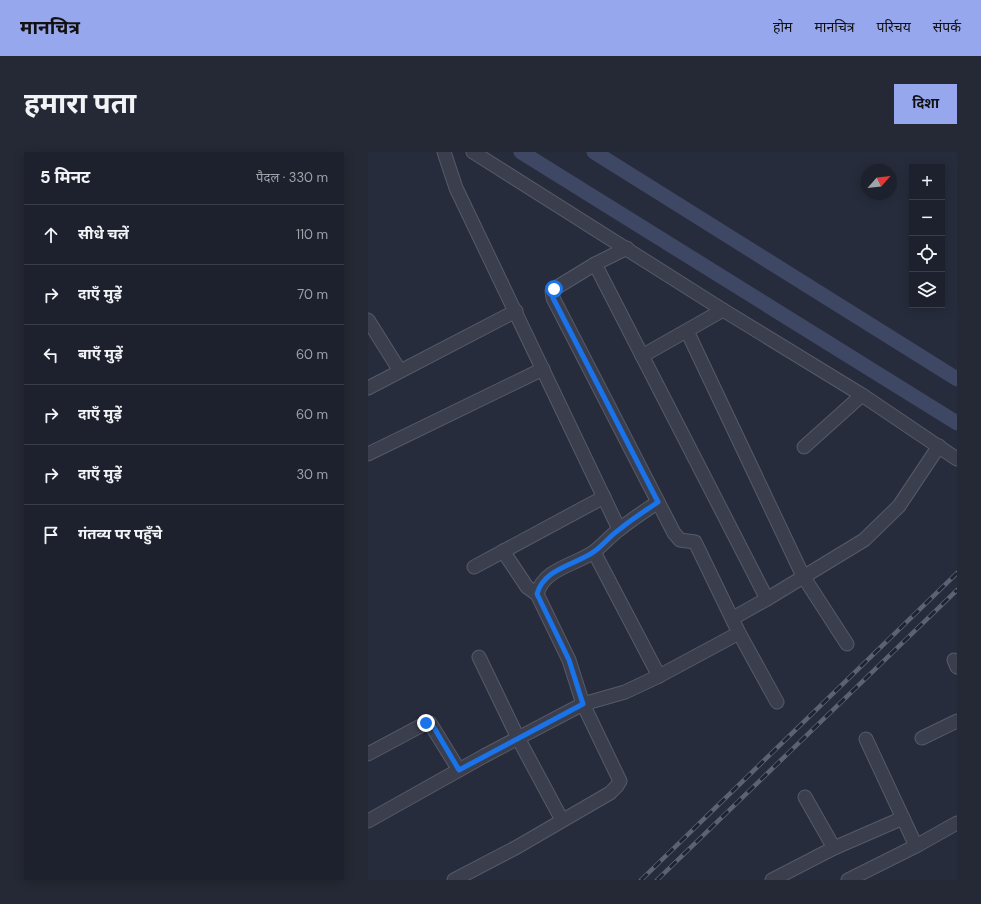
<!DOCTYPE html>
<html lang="hi">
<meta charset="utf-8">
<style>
:root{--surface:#1d212d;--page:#252935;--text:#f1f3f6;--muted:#a0a3aa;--line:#3b3e49;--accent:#96a7ee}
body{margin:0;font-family:"DM Sans","Noto Sans Devanagari",sans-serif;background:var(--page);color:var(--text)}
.controls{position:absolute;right:12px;top:12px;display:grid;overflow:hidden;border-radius:0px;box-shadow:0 2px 10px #0003}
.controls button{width:36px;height:36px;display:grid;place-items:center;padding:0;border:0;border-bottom:1px solid var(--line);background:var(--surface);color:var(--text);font:20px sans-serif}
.compass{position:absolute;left:493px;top:12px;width:36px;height:36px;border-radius:50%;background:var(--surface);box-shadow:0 2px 10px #0003;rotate:63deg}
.stop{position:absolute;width:12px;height:12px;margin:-9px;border:3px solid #1a73e8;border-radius:50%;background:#fff}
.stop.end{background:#1a73e8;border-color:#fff;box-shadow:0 1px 4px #0008}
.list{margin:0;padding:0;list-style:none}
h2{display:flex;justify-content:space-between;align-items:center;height:52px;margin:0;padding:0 16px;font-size:17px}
h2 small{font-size:13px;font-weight:400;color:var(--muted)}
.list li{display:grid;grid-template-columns:26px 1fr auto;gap:12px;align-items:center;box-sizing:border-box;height:60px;padding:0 16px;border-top:1px solid var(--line)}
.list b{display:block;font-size:15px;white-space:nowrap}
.list em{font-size:13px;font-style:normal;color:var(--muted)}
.icon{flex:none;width:22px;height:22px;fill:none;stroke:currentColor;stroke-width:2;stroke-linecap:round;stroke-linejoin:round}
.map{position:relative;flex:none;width:589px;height:728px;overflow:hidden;border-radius:0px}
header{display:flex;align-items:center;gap:24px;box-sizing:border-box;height:56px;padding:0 20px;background:var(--accent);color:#111}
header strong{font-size:19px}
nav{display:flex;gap:22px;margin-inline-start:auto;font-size:14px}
.intro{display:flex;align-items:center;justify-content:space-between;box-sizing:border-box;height:96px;padding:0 24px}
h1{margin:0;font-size:28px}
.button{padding:10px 18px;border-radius:0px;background:var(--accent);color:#111;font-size:14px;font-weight:700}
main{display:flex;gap:24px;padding:0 24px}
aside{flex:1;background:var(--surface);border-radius:0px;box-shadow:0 2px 10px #0003}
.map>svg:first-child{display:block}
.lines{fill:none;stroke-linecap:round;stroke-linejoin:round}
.canal{stroke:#3e4763;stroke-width:15}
.minor-casing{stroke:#565a68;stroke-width:15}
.minor{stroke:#3b3f4d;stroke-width:13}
.rail-casing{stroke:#5d6273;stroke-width:4.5}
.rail{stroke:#202432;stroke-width:3;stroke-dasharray:9;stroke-linecap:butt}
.route{stroke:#1a73e8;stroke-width:5}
</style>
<header>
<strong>मानचित्र</strong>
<nav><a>होम</a><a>मानचित्र</a><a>परिचय</a><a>संपर्क</a></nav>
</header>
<div class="intro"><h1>हमारा पता</h1><a class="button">दिशा</a></div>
<main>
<aside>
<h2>5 मिनट<small>पैदल · 330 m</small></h2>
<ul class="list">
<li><svg class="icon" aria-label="ahead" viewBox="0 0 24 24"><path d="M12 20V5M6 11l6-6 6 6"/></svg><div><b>सीधे चलें</b></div><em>110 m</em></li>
<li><svg class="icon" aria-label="right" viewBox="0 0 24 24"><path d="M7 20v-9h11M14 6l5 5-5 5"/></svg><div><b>दाएँ मुड़ें</b></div><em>70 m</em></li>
<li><svg class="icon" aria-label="left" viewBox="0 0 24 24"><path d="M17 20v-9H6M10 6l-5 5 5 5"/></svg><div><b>बाएँ मुड़ें</b></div><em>60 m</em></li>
<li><svg class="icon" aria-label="right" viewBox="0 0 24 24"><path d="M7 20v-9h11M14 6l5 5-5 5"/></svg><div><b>दाएँ मुड़ें</b></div><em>60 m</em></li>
<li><svg class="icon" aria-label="right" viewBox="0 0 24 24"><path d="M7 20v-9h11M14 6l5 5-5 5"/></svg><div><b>दाएँ मुड़ें</b></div><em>30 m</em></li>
<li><svg class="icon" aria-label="arrive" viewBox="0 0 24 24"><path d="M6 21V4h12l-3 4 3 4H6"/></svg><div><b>गंतव्य पर पहुँचे</b></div></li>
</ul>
</aside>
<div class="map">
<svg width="589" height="728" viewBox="0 0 589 728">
<rect width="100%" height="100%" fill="#272c3c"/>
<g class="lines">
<g class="canal">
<path d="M153 0 589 271"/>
<path d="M226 0 589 227"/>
</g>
<g class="minor-casing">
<g id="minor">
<path d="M76 0 88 36 251 377"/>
<path d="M105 0 355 158 494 243 589 307"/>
<path d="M259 96 227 112 399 447"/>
<path d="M227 112 186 137 184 139 185 146 306 381 312 388 327 390 371 481 409 550"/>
<path d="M0 168 32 219"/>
<path d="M319 179 435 424 479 492"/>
<path d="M274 204 355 158"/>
<path d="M0 236 148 159"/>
<path d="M436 295 494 243"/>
<path d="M0 302 175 217"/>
<path d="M135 399 159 435 169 442"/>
<path d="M226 400 291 524"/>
<path d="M106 415 236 345"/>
<path d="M365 466 399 447 496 388 531 354 571 294"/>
<path d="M111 505 150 586 194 668"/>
<path d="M586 508 589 515"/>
<path d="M554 586 589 569"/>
<path d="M498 587 548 694"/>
<path d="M0 602 58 571H62L91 618"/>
<path d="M437 645 466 696"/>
<path d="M0 669 116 604 215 552 257 540 291 524 371 481"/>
<path d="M86 728 149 695 242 641 249 634 252 629 215 552 201 508 169 442C176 416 208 413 227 399 236 392 243 383 252 377 264 367 277 359 290 350"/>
<path d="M404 728 466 696 535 666"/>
<path d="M480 728 548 694 589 671"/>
</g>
</g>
<use href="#minor" class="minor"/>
<g class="rail-casing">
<g id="rail">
<path d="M273 728 589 421"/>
<path d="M289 728 589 438"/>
</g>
</g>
<use href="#rail" class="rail"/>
</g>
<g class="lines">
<path class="route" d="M58 571H62L65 574 91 618 215 552 201 508 169 442C176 416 208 413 227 399 236 392 243 383 252 377 264 367 277 359 290 350L185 146 186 137"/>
</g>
</svg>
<div class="controls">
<button>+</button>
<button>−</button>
<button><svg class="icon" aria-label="locate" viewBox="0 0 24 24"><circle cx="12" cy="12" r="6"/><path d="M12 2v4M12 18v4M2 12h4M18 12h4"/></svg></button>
<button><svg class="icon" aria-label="layers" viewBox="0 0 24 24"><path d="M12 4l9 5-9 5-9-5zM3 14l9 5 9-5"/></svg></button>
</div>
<svg class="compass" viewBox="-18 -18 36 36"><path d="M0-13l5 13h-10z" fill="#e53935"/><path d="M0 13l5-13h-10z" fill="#a0a3aa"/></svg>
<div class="stop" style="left:186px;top:137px"></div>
<div class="stop end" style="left:58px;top:571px"></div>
</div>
</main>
